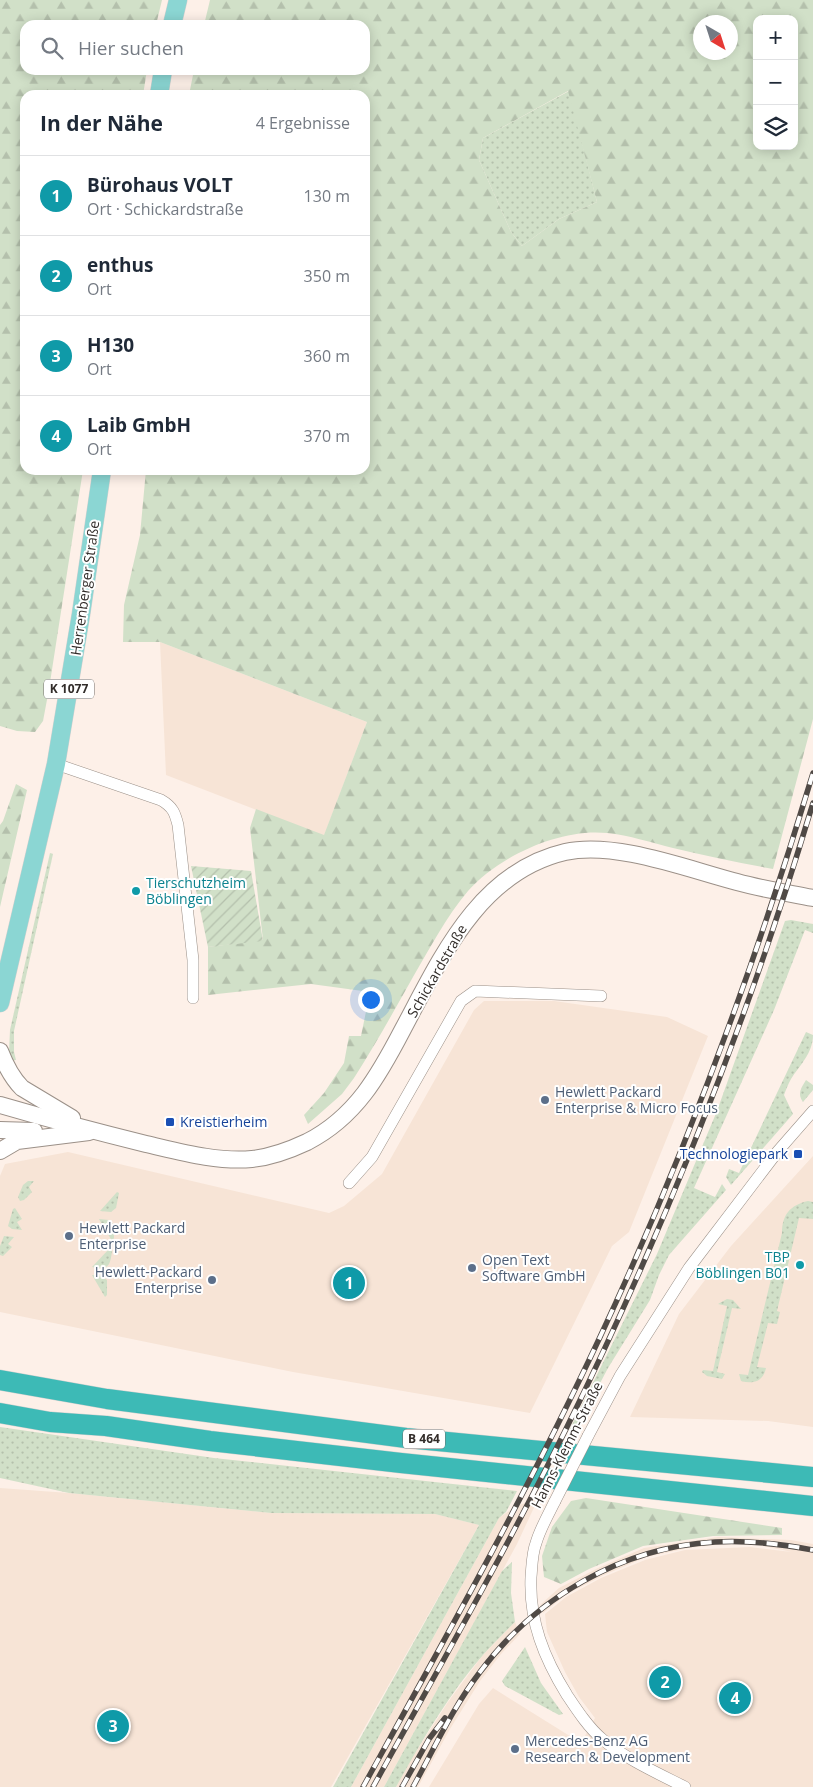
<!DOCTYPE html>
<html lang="de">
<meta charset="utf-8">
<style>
:root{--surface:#fff;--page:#f2f2f3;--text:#1f2937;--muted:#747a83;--line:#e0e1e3;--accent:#d93025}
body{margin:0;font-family:"Open Sans",sans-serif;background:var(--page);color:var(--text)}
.controls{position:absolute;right:15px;top:15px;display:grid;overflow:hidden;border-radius:10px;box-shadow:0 2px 12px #0003}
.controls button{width:45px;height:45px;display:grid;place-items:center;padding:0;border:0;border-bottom:1px solid var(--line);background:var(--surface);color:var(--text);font:25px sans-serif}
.compass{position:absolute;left:693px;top:15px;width:45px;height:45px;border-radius:50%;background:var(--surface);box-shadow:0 2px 12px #0003;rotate:141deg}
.you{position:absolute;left:370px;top:999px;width:18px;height:18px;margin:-12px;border:4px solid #fff;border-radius:50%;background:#1a73e8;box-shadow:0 0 0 8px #1a73e833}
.badge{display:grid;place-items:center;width:32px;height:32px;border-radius:50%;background:var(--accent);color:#fff;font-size:16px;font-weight:700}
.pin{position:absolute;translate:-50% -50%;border:2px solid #fff;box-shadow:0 1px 5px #0006}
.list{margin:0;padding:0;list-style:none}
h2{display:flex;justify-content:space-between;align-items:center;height:65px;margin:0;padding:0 20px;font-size:21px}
h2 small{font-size:16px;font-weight:400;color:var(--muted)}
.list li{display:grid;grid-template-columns:32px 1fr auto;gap:15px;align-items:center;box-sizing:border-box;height:80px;padding:0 20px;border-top:1px solid var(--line)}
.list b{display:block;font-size:19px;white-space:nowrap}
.list p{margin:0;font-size:16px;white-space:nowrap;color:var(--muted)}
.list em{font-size:16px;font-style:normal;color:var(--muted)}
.icon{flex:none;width:28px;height:28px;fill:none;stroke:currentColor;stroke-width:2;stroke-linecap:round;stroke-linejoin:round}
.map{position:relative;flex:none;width:813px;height:1787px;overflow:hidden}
.search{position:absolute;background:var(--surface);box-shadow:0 2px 12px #0003;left:20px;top:20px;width:350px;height:55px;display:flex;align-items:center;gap:12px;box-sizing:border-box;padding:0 18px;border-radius:15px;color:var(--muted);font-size:19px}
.panel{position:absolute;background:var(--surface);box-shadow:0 2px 12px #0003;left:20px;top:90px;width:350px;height:385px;border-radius:15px}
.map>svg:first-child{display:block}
.built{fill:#f7e4d6}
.grass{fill:url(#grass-dots)}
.forest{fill:url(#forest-firs);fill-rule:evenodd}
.garden{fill:url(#garden-furrows)}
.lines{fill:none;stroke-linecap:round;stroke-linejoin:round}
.street-casing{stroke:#9b9088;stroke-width:12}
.secondary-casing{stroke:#9b9088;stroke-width:18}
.primary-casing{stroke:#d2d1d0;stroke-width:19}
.highway-casing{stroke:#d2d1d0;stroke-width:21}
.street{stroke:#fff;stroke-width:11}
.secondary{stroke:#fff;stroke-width:16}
.primary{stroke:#8bd6d3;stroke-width:18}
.highway{stroke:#3dbab6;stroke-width:20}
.rail-casing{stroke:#504a46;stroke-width:5.5}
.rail{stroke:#fff;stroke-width:4;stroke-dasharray:11;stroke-linecap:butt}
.street-bridge-casing{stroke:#9b9088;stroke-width:12;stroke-linecap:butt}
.street-bridge{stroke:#fff;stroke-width:11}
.culture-dot{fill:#0f9aa8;stroke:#fff;stroke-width:2}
.service-dot{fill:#5c6f8a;stroke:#fff;stroke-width:2}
.transit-dot{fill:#1a4fb4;stroke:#fff;stroke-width:2}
.labels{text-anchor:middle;stroke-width:4;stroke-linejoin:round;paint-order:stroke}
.shield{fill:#fff;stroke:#706c6a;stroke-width:1}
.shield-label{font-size:12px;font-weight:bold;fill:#322d2a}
.street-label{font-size:14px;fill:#322d2a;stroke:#fff}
.culture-label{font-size:14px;fill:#0d838f;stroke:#fff;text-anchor:start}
.service-label{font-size:14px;fill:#4e5e75;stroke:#fff;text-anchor:start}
.transit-label{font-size:14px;fill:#164399;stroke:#fff;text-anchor:start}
</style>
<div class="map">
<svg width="813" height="1787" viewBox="0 0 813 1787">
<defs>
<pattern id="grass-dots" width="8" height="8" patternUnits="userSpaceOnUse" patternTransform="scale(1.25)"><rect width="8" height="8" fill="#d1e0c8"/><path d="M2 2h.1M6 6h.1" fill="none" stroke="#b4c0ac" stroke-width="1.8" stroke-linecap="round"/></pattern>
<pattern id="forest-firs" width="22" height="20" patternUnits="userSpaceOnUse" patternTransform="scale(1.25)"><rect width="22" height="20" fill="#d1e0c8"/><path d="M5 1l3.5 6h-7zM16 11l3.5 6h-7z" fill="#b4c0ac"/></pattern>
<pattern id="garden-furrows" width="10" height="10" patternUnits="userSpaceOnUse" patternTransform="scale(1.25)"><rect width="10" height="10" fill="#d1e0c8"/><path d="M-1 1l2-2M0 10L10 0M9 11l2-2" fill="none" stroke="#b4c0ac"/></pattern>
</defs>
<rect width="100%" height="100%" fill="#fdf0e8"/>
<g class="built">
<path d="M160 642 367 722 324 836 166 775Z"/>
<path d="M484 1001H554L667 1017 708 1036 629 1232 612 1246 530 1413 293 1372 0 1312V1176L5 1164 68 1152 329 1213 344 1206 382 1174 474 1010Z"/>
<path d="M813 1156V1427L768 1421 630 1417 679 1314 731 1246Z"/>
<path d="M0 1488 69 1493 271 1513 435 1514 479 1525 331 1787H0Z"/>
<path d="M538 1499 517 1544 384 1787H351L499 1518 516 1506Z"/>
<path d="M718 1537 791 1540 813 1544V1787H429L479 1704 493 1688 581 1743 595 1718 579 1697 565 1672 547 1632 545 1614 566 1597 601 1578 645 1560 685 1550 750 1547 792 1552 754 1544H722L688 1548 646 1557 604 1575 567 1594 543 1613 540 1605 559 1588 598 1568 644 1548Z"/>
<path d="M515 1622 520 1634 501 1654 480 1681 450 1729 418 1787H396L410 1761 448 1702 482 1656Z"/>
</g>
<g class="grass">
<path d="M569 91 597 202 559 219 522 246 511 232 479 160 483 138Z"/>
<path d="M50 853 53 854 14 1031V1052L16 1060 11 1061 9 1052 10 1030Z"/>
<path d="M791 920 813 924V933L805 930 774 1010 694 1188 715 1197 722 1184 726 1190 669 1255 659 1275 650 1300 608 1368 575 1431H569L657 1254 717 1111 785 921Z"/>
<path d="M806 1032 813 1035C813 1053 800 1065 791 1079 788 1084 786 1090 784 1095L793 1114 731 1185 726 1177 729 1169 739 1173Z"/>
<path d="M806 1080 813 1085V1090L803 1102C797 1094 801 1088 806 1080Z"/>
<path d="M28 1181H34L29 1187 32 1192 24 1200 20 1201 18 1197 23 1185Z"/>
<path d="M117 1192 119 1193 116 1208 111 1212 100 1211Z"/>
<path d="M808 1201 813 1202V1219L799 1218 777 1311 780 1312 777 1324 768 1323 757 1367 766 1368C763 1382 753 1384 741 1381L739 1374 748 1375 782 1233C782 1215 790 1205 808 1201Z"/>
<path d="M15 1208 22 1219 17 1222 22 1230 12 1229 8 1226 13 1209Z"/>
<path d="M99 1219 109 1220 114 1225V1238L112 1241Z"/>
<path d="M4 1236 14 1237 8 1244 12 1247 3 1256 0 1255V1246Z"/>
<path d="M109 1249 112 1251C110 1266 109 1270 92 1267Z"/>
<path d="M92 1275 102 1276 107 1280V1295L105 1297Z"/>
<path d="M727 1299 733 1300 741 1309 732 1308 717 1372 725 1374 722 1379 707 1376 702 1372 703 1370 713 1371 727 1306 718 1304Z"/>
<path d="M0 1427 214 1458 517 1491 506 1512 499 1518 351 1787H333L479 1525 435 1514 271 1513 69 1493 0 1478Z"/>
<path d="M512 1562 511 1593 515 1622C504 1633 493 1644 483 1655 449 1694 421 1742 396 1787H384L502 1571Z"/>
<path d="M525 1647 541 1683 563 1714 559 1715 505 1686 502 1681Z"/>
</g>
<g class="forest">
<path d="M0 0H162L156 25H25V70H147L143 95H25V470H83L49 689 43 721 35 732 17 731 0 726Z"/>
<path d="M210 0H813V719L773 869C740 863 706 856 673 848 652 843 629 835 607 833 560 828 499 856 468 891 446 917 430 948 413 977 394 1011 375 1045 354 1078L342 1094 308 1124 304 1115 324 1093 344 1063 349 1036H361L370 992 311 984 208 995V947L263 940 250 828 256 809 324 835 367 722 160 642H123L124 605 140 535 146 470H365V95H189L194 70H365V25H204ZM757 19H794V146H757ZM700 22H730V52H700ZM568 91 597 202 559 219 522 246 511 232 479 160 483 138Z"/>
<path d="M16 784 27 790 0 907V825L3 821Z"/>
<path d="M586 1498 782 1528V1535L713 1536 643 1546 589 1569 561 1584 544 1577 542 1556 552 1527 571 1501Z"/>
</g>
<path class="garden" d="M191 866 251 871 263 941 208 947Z"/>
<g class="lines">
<g class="street-casing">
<g id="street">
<path d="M56 764 161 800C173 807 175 813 178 825L193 960V998"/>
<path d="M349 1183 372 1157 461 1001 475 991 601 996"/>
<path d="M588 1436 620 1376 689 1268 778 1151 813 1111"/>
<path d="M555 1501C548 1515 540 1529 536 1543 532 1553 532 1566 531 1577 529 1621 544 1658 567 1695 577 1710 588 1727 602 1739 626 1759 657 1773 685 1787"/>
</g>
</g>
<g class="secondary-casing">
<g id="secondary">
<path d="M0 1051C5 1064 12 1078 22 1088L72 1118"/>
<path d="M0 1105C48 1119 97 1132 146 1144 181 1152 216 1162 252 1159 271 1157 290 1150 307 1142 356 1117 379 1075 403 1029 441 958 479 872 565 852 616 841 687 869 737 882 762 889 788 893 813 898"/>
<path d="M0 1130 34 1131"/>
<path d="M0 1151 17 1141 89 1132"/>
</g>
</g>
<g class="primary-casing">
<g id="primary">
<path d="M172 25 178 0"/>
<path d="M159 95 163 70"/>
<path d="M0 1003 56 764 81 614 102 470"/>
</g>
</g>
<g class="highway-casing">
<g id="highway">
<path d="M0 1380 107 1399 406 1438 813 1477"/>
<path d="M0 1413 50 1422 106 1426 210 1441 401 1463 813 1506"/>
</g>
</g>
<use href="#street" class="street"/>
<use href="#secondary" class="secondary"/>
<use href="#primary" class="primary"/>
<use href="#highway" class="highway"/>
<g class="rail-casing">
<g id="rail">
<path d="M363 1787C445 1639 528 1491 600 1337 685 1155 755 966 813 773"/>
<path d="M373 1787C439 1668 506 1550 566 1429 665 1228 749 1018 813 803"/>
<path d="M402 1787 429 1739 445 1718"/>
<path d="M413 1787C434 1749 453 1707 480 1672 535 1598 622 1547 715 1542 748 1540 781 1544 813 1550"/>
</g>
</g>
<use href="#rail" class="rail"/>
<g class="street-bridge-casing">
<path id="street-bridge" d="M555 1501 588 1436"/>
</g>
<use href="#street-bridge" class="street-bridge"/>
</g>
<g class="culture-dot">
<circle cx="136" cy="891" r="5"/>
<circle cx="800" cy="1265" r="5"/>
</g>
<g class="service-dot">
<circle cx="545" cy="1100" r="5"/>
<circle cx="69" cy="1236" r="5"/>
<circle cx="472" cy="1268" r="5"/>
<circle cx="212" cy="1280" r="5"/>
<circle cx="515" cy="1749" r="5"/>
</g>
<g class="transit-dot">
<rect x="165" y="1117" width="10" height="10" rx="2.5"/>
<rect x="793" y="1149" width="10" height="10" rx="2.5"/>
</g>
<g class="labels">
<g class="shield">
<rect x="44" y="679.5" width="50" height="19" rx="4"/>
<rect x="403" y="1429.5" width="42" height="19" rx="4"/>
</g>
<g class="shield-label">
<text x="69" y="693">K 1077</text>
<text x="424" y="1443">B 464</text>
</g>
<g class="street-label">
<text transform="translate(85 588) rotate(-82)" y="5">Herrenberger Straße</text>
<text transform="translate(437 971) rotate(-60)" y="5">Schickardstraße</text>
<text transform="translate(567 1445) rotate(-63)" y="5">Hanns-Klemm-Straße</text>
</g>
<g class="culture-label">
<text x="146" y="888">Tierschutzheim<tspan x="146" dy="16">Böblingen</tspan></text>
<text x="790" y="1262" text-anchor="end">TBP<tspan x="790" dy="16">Böblingen B01</tspan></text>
</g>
<g class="service-label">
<text x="555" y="1097">Hewlett Packard<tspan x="555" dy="16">Enterprise &amp; Micro Focus</tspan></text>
<text x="79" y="1233">Hewlett Packard<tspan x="79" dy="16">Enterprise</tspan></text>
<text x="482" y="1265">Open Text<tspan x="482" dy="16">Software GmbH</tspan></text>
<text x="202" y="1277" text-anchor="end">Hewlett-Packard<tspan x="202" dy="16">Enterprise</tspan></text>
<text x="525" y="1746">Mercedes-Benz AG<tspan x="525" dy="16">Research &amp; Development</tspan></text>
</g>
<g class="transit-label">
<text x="180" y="1127">Kreistierheim</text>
<text x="788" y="1159" text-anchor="end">Technologiepark</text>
</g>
</g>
</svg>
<div class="controls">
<button>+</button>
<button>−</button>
<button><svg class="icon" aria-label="layers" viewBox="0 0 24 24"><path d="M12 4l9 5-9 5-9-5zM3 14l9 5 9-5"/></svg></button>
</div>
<svg class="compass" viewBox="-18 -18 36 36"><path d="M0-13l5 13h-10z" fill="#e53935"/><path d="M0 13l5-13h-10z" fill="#747a83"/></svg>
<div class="you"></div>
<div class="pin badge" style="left:349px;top:1283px;background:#0f9aa8">1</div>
<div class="pin badge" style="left:665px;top:1682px;background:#0f9aa8">2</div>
<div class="pin badge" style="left:113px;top:1726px;background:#0f9aa8">3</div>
<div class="pin badge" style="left:735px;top:1698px;background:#0f9aa8">4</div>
<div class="search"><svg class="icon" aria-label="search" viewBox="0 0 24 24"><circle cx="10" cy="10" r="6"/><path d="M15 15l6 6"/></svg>Hier suchen</div>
<section class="panel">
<h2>In der Nähe<small>4 Ergebnisse</small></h2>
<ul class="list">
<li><span class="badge" style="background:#0f9aa8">1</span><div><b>Bürohaus VOLT</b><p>Ort · Schickardstraße</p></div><em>130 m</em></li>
<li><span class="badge" style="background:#0f9aa8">2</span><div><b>enthus</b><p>Ort</p></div><em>350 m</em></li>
<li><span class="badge" style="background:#0f9aa8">3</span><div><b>H130</b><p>Ort</p></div><em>360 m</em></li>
<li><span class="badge" style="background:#0f9aa8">4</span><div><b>Laib GmbH</b><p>Ort</p></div><em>370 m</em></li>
</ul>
</section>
</div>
